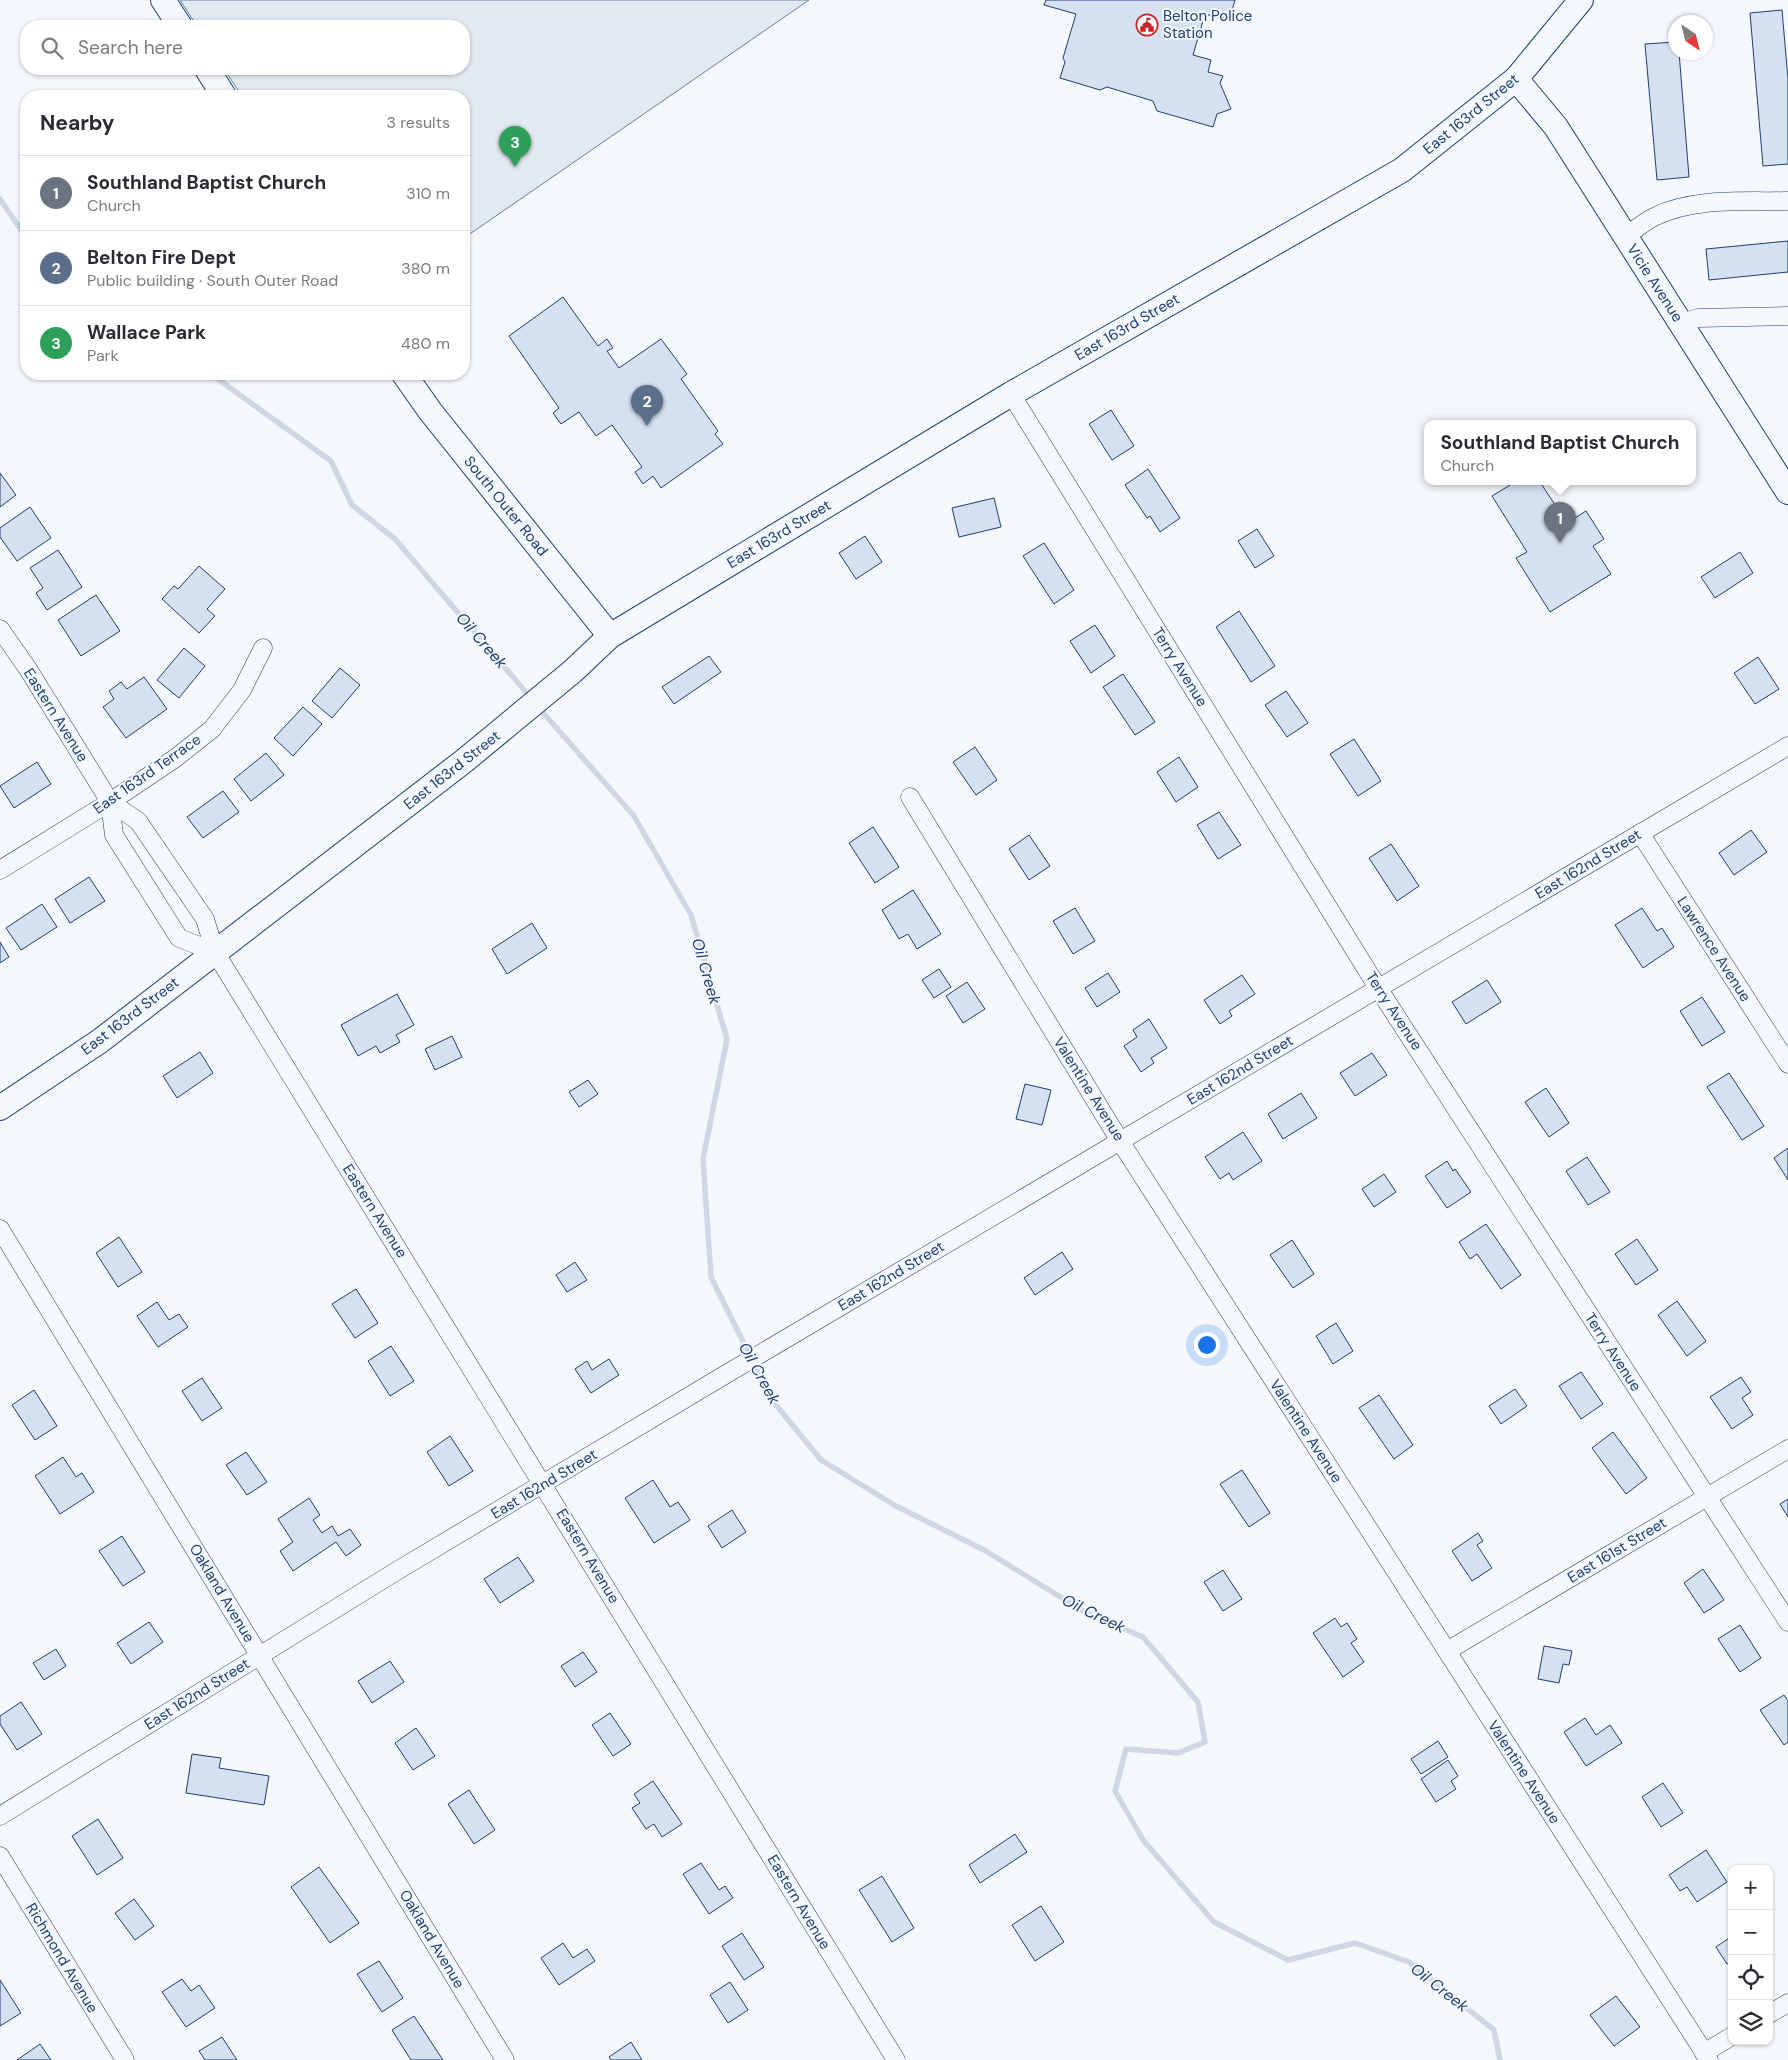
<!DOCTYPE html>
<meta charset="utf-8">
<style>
:root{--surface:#fff;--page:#f2f2f3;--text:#2b2b33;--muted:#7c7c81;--line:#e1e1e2;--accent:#d93025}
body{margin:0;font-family:"DM Sans",sans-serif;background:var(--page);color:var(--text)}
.controls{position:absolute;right:15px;bottom:15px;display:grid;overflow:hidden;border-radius:10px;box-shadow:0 1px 4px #0004}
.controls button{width:45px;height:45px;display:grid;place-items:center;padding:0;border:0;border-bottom:1px solid var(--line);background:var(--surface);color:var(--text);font:25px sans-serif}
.compass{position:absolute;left:1668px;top:15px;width:45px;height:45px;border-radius:50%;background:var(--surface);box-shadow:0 1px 4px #0004;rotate:145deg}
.you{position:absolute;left:1206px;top:1344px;width:18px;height:18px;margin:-12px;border:4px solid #fff;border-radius:50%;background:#1a73e8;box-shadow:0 0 0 8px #1a73e833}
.badge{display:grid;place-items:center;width:32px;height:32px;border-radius:50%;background:var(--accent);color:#fff;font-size:16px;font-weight:700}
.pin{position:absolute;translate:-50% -41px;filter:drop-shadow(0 1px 2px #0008)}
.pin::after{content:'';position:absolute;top:26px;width:18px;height:15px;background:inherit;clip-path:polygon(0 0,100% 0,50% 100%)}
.popup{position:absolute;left:1424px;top:420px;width:272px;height:65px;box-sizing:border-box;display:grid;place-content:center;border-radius:10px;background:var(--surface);filter:drop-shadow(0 1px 4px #0005);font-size:16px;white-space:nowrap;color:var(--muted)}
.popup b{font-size:19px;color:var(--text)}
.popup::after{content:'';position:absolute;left:50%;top:100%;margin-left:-10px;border:10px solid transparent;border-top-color:var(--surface)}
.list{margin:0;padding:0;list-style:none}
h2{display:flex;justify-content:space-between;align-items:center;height:65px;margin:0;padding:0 20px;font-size:21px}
h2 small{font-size:16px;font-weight:400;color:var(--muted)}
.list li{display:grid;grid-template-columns:32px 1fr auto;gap:15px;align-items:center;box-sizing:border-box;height:75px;padding:0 20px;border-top:1px solid var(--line)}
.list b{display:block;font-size:19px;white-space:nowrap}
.list p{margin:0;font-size:16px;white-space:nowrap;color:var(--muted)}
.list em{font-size:16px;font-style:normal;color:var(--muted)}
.icon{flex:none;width:28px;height:28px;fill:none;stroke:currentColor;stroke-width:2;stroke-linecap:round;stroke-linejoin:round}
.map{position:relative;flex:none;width:1788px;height:2060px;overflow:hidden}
.search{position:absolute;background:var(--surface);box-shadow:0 1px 4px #0004;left:20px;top:20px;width:450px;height:55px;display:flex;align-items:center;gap:12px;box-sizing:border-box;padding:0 18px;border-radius:20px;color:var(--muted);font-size:19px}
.panel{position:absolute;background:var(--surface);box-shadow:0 1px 4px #0004;left:20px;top:90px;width:450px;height:290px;border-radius:20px}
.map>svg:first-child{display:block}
.green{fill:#e3e9f0;stroke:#687fa3}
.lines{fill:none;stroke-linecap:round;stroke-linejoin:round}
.stream{stroke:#cfd7e4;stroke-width:5.5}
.building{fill:#d5e0f0;stroke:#1d3f73}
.street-casing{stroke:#1d3f73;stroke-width:19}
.secondary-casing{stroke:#1d3f73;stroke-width:26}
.street{stroke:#f4f7fb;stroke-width:18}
.secondary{stroke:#f4f7fb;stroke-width:24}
.labels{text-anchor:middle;stroke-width:4;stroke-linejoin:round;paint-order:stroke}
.poi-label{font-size:15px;fill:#1d3f73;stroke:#f4f7fb;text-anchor:start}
.street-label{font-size:15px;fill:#1d3f73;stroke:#f4f7fb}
.water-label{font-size:16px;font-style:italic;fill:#1d3f73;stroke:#f4f7fb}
</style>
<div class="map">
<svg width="1788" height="2060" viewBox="0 0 1788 2060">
<rect width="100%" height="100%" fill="#f4f7fb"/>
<path class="green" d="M180 0H809L464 238V96H242L224 69H464V26H197Z"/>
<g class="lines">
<g class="stream">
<path d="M0 199 26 237"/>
<path d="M211 374 331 461 352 505 395 539 531 698"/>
<path d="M538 707 634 816 691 915 727 1039 703 1159 711 1277 772 1400 821 1460 896 1506 984 1550 1085 1612 1143 1637 1198 1702 1205 1742 1178 1753 1126 1749 1115 1791 1143 1840 1214 1922 1288 1960 1355 1943 1409 1962 1494 2030 1500 2060"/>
</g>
</g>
<g class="building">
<path d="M1046 0H1235L1229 21 1205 14 1193 55 1211 60 1208 72 1223 76 1220 83 1231 109 1217 114 1213 127 1157 111 1153 101 1107 87 1100 90 1060 78 1065 62 1063 58 1076 14 1044 5Z"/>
<path d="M1782 10 1788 79V164L1763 166 1750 13Z"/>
<path d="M1676 42V52H1679L1689 177 1657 180 1645 44Z"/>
<path d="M1788 241V272L1709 280 1706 249Z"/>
<path d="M563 297 598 346 607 339 613 348 607 351 619 368 661 339 687 374 681 379 718 431 715 434 723 444 661 488 653 476 643 484 635 472 642 467 612 425 596 436 579 412 561 424 553 413 559 408 509 336Z"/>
<path d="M1111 410 1134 446 1112 460 1089 424Z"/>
<path d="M1148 469 1180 518 1160 532 1150 516 1147 518 1125 485Z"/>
<path d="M0 473 16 495 0 507Z"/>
<path d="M1515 482H1540L1567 523 1586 511 1604 539 1593 546 1611 574 1550 612 1516 558 1527 552 1492 496Z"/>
<path d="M994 498 1001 527 959 537 952 508Z"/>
<path d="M30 507 51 538 17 561 0 537V528Z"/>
<path d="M1257 529 1274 556 1255 568 1238 541Z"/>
<path d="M865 536 882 562 856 579 839 553Z"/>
<path d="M1044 543 1074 590 1054 604 1023 556Z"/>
<path d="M58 550 82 587 47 610 36 593 43 588 30 568Z"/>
<path d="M1740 552 1753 573 1715 598 1701 577Z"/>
<path d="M199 566 225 589 207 609 215 616 199 633 162 599 174 586 178 589Z"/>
<path d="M96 595 120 631 81 656 58 620Z"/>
<path d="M1239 611 1275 666 1251 682 1216 627Z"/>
<path d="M1095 625 1115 656 1091 673 1070 641Z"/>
<path d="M184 648 205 666 179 698 157 680Z"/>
<path d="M709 656 721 672 674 704 662 687Z"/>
<path d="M1758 657 1779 689 1755 704 1734 673Z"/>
<path d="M340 668 360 685 332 718 312 701Z"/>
<path d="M1123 674 1155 722 1135 735 1103 687Z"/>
<path d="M144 677 167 709 126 738 103 707 114 699 109 691 121 682 127 689Z"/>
<path d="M1286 691 1308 723 1287 737 1265 705Z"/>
<path d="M303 707 322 724 293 756 274 738Z"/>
<path d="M1354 739 1381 781 1358 796 1330 754Z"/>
<path d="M975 747 997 780 976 795 953 762Z"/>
<path d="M266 753 284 775 251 801 234 779Z"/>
<path d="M1179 757 1198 787 1176 802 1157 772Z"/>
<path d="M37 762 51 784 14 808 0 786Z"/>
<path d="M223 791 239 812 203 838 187 817Z"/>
<path d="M1219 812 1241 845 1218 859 1197 825Z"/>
<path d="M873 827 899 867 875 883 849 843Z"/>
<path d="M1751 830 1767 852 1734 875 1719 853Z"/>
<path d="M1029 835 1050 866 1029 880 1009 849Z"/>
<path d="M1391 844 1419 886 1397 901 1369 858Z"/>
<path d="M89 877 105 901 70 923 55 899Z"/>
<path d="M913 890 941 934 917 949 908 934 899 939 882 910Z"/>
<path d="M42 904 57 927 21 950 6 928Z"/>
<path d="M1075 908 1095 941 1073 954 1053 921Z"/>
<path d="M1642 908 1657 931 1662 928 1674 947 1643 968 1615 925Z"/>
<path d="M532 923 547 948 507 974 492 949Z"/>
<path d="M0 942 9 957 0 963Z"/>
<path d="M939 969 951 987 934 998 922 980Z"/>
<path d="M1108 973 1120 992 1097 1007 1085 988Z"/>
<path d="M1242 975 1255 994 1229 1011 1232 1016 1220 1024 1204 1000Z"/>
<path d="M1487 980 1501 1002 1466 1024 1452 1002Z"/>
<path d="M967 982 985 1009 963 1023 946 996Z"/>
<path d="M397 994 414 1025 396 1035 400 1042 380 1053 376 1046 358 1056 341 1025Z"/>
<path d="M1702 997 1725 1032 1702 1046 1680 1011Z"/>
<path d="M1149 1019 1167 1048 1151 1058 1154 1063 1141 1072 1124 1046 1137 1037 1133 1030Z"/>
<path d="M452 1036 462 1057 435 1070 425 1049Z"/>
<path d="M200 1052 213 1073 177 1098 163 1076Z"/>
<path d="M1372 1053 1387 1075 1355 1096 1340 1073Z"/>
<path d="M1729 1073 1764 1126 1742 1140 1707 1087Z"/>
<path d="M588 1080 598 1094 579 1107 569 1092Z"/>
<path d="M1025 1084 1051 1090 1042 1125 1016 1119Z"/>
<path d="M1546 1088 1569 1123 1549 1137 1525 1102Z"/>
<path d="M1301 1093 1317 1118 1283 1139 1268 1114Z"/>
<path d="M1243 1132 1262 1161 1233 1180 1229 1173 1220 1179 1205 1157Z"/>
<path d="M1788 1148V1180L1774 1158Z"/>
<path d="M1587 1157 1610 1192 1588 1205 1566 1171Z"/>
<path d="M1447 1161 1453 1171 1455 1169 1471 1192 1447 1208 1425 1176Z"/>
<path d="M1384 1174 1396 1192 1374 1207 1362 1189Z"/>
<path d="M1486 1224 1521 1275 1501 1289 1477 1254 1470 1259 1459 1242Z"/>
<path d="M119 1237 142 1272 118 1287 96 1253Z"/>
<path d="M1637 1239 1658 1270 1636 1285 1615 1254Z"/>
<path d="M1292 1240 1314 1274 1293 1288 1270 1255Z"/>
<path d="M1062 1252 1073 1269 1035 1295 1024 1278Z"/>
<path d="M575 1262 587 1280 567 1292 556 1275Z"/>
<path d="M356 1289 378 1323 355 1338 332 1304Z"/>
<path d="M1677 1301 1706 1341 1687 1356 1658 1315Z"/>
<path d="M157 1302 169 1320 179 1314 188 1327 158 1347 137 1316Z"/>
<path d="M1336 1323 1353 1351 1333 1364 1316 1336Z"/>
<path d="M391 1346 414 1381 390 1396 368 1361Z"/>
<path d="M609 1359 619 1375 591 1393 575 1369 587 1361 592 1370Z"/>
<path d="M1581 1372 1603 1404 1581 1419 1559 1386Z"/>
<path d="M1741 1377 1751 1392 1742 1398 1753 1415 1732 1429 1710 1397Z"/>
<path d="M202 1378 222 1408 202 1421 182 1391Z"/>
<path d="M1515 1389 1527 1406 1501 1424 1489 1406Z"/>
<path d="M34 1390 57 1426 35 1440 12 1405Z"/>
<path d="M1379 1395 1413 1445 1394 1459 1359 1408Z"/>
<path d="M1613 1432 1647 1478 1626 1494 1592 1448Z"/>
<path d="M450 1436 473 1471 449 1486 427 1452Z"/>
<path d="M246 1452 267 1482 247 1495 226 1465Z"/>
<path d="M63 1457 76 1477 82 1473 94 1492 60 1514 35 1476Z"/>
<path d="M1242 1470 1270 1513 1249 1527 1220 1484Z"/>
<path d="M653 1480 670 1507 678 1502 690 1520 654 1543 625 1498Z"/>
<path d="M309 1498 320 1515 313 1520 322 1533 332 1526 338 1536 350 1529 361 1545 346 1556 336 1542 293 1571 280 1551 293 1542 278 1519Z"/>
<path d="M1788 1499V1517L1780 1504Z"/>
<path d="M732 1510 746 1532 722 1548 708 1526Z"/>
<path d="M1478 1533 1483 1541 1477 1545 1492 1568 1472 1581 1452 1551Z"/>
<path d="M122 1536 145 1572 123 1586 99 1551Z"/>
<path d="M518 1557 534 1581 500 1603 484 1579Z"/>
<path d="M1703 1569 1724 1600 1704 1613 1684 1583Z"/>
<path d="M1223 1570 1242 1599 1223 1611 1204 1582Z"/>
<path d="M1335 1618 1341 1627 1347 1623 1357 1639 1351 1643 1364 1662 1343 1677 1313 1633Z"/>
<path d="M149 1622 163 1642 131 1664 117 1643Z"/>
<path d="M1740 1625 1761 1658 1740 1672 1718 1639Z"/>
<path d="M1544 1646 1572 1651 1569 1665 1563 1664 1559 1683 1538 1679Z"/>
<path d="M56 1649 66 1666 44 1680 33 1663Z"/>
<path d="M583 1652 597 1672 575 1687 561 1666Z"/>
<path d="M390 1661 404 1682 372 1703 358 1681Z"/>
<path d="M1784 1695 1788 1701V1742L1784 1745 1760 1710Z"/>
<path d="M21 1702 42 1734 17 1750 0 1724V1716Z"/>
<path d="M610 1713 631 1744 613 1756 592 1725Z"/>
<path d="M1585 1718 1596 1735 1610 1725 1622 1743 1586 1766 1564 1732Z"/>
<path d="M416 1728 435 1756 413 1770 395 1743Z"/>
<path d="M1438 1741 1448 1757 1421 1774 1411 1759Z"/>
<path d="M192 1754 221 1758 219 1768 269 1776 264 1805 186 1793Z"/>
<path d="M1448 1760 1458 1776 1451 1781 1456 1789 1436 1802 1421 1779Z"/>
<path d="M653 1781 682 1824 662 1837 654 1824 646 1829 632 1808 640 1803 634 1794Z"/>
<path d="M1663 1783 1683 1813 1661 1827 1642 1797Z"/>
<path d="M469 1790 495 1830 474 1844 448 1804Z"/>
<path d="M98 1819 123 1858 97 1875 72 1836Z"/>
<path d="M1015 1834 1027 1852 980 1883 969 1865Z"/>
<path d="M1706 1850 1727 1882 1697 1902 1687 1887 1680 1891 1669 1875Z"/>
<path d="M701 1863 719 1890 725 1886 733 1898 709 1914 683 1874Z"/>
<path d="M319 1867 359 1923 330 1943 291 1887Z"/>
<path d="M882 1876 914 1928 892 1942 859 1890Z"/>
<path d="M134 1899 154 1926 135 1940 115 1913Z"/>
<path d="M1041 1906 1064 1942 1035 1961 1012 1925Z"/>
<path d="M742 1933 764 1967 744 1980 722 1946Z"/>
<path d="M1732 1936V1961L1727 1964 1716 1947Z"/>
<path d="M563 1943 573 1958 587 1949 595 1961 559 1985 541 1958Z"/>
<path d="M379 1961 403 1998 382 2012 357 1974Z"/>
<path d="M182 1979 191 1991 199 1985 215 2008 186 2027 162 1992Z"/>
<path d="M0 1980 21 2013 0 2026Z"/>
<path d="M730 1982 748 2010 728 2023 710 1995Z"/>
<path d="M1616 1996 1640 2027 1614 2046 1590 2015Z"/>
<path d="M414 2016 443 2060H411L392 2030Z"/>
<path d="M222 2037 237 2060H205L199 2051Z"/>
<path d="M631 2042 642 2060H611L609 2057Z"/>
<path d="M40 2044 51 2060H17Z"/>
</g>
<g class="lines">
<g class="street-casing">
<g id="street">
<path d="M1625 236C1635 230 1644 222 1654 217 1693 197 1746 202 1788 201"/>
<path d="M1681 323 1698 318 1788 316"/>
<path d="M1011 394 1378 988 1788 1622"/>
<path d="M0 629 28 669 110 802 138 821 205 919 215 952 896 2060"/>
<path d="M910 797 1120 1141 1709 2060"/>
<path d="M110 802 114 835 179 938 215 952"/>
<path d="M1640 833 1788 1064"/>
<path d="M0 870 110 802 177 757 212 729 242 690 263 648"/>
<path d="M0 1229 505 2060"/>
<path d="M1447 1651 1788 1449"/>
<path d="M0 1816 395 1572 728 1373 1788 746"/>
<path d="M0 1856 125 2060"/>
<path d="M1769 2014 1788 2003"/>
<path d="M1704 2053 1732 2036"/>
</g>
</g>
<g class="secondary-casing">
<g id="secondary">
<path d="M163 0 180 26"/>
<path d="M207 69 224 96"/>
<path d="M1516 79 1556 127 1788 492"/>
<path d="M404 374 430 411 610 636"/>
<path d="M0 1108 100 1041 464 761 573 671 610 636 1011 394 1402 170 1516 79 1581 0"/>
</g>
</g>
<use href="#street" class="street"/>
<use href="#secondary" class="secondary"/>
</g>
<defs>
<g id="civic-ring" transform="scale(1.125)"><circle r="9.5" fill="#f4f7fb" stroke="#c62828" stroke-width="1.5"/><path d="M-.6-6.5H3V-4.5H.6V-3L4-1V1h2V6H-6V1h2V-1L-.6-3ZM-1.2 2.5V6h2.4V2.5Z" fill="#c62828"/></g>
</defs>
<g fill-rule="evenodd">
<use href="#civic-ring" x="1147" y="25"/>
</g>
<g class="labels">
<g class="poi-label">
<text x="1163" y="21">Belton Police<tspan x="1163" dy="17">Station</tspan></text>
</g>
<g class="street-label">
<text transform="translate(1471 114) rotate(-39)" y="5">East 163rd Street</text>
<text transform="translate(1655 283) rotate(57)" y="5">Vicie Avenue</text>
<text transform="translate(1127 327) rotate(-30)" y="5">East 163rd Street</text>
<text transform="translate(506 506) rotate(51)" y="5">South Outer Road</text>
<text transform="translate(779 534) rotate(-31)" y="5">East 163rd Street</text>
<text transform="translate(1180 667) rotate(58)" y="5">Terry Avenue</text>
<text transform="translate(56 715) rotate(58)" y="5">Eastern Avenue</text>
<text transform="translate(452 770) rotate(-38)" y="5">East 163rd Street</text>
<text transform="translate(147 774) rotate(-35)" y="5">East 163rd Terrace</text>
<text transform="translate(1588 864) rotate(-31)" y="5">East 162nd Street</text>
<text transform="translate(1714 949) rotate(57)" y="5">Lawrence Avenue</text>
<text transform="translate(1394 1011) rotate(57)" y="5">Terry Avenue</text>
<text transform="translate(130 1016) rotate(-37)" y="5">East 163rd Street</text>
<text transform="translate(1240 1070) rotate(-31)" y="5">East 162nd Street</text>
<text transform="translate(1089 1089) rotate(58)" y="5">Valentine Avenue</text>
<text transform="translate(375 1211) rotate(58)" y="5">Eastern Avenue</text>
<text transform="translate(891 1276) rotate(-31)" y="5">East 162nd Street</text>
<text transform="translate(1613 1352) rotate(57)" y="5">Terry Avenue</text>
<text transform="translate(1306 1431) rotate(57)" y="5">Valentine Avenue</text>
<text transform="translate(544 1484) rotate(-31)" y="5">East 162nd Street</text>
<text transform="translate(1617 1550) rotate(-31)" y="5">East 161st Street</text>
<text transform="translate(588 1556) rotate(59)" y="5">Eastern Avenue</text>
<text transform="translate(222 1593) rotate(59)" y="5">Oakland Avenue</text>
<text transform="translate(197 1694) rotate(-32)" y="5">East 162nd Street</text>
<text transform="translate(1524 1772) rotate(57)" y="5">Valentine Avenue</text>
<text transform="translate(799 1902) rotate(59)" y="5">Eastern Avenue</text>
<text transform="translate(432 1939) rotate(59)" y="5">Oakland Avenue</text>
<text transform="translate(62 1958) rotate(59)" y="5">Richmond Avenue</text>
</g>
<g class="water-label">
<text transform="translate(482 640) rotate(49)" y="6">Oil Creek</text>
<text transform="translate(707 971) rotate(74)" y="6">Oil Creek</text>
<text transform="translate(760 1373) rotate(61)" y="6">Oil Creek</text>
<text transform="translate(1094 1613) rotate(26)" y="6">Oil Creek</text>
<text transform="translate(1440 1987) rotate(38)" y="6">Oil Creek</text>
</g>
</g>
</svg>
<div class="controls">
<button>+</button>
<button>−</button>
<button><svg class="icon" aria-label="locate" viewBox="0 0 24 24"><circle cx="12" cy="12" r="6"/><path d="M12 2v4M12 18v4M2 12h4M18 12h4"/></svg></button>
<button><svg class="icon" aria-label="layers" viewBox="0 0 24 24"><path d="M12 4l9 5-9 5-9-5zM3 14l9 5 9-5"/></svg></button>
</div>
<svg class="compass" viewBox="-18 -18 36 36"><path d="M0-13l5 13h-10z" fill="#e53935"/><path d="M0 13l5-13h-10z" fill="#7c7c81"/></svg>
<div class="you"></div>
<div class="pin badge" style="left:1560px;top:543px;background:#6b7280">1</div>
<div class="popup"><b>Southland Baptist Church</b>Church</div>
<div class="pin badge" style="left:647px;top:426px;background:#5c6f8a">2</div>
<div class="pin badge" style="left:515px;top:167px;background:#2e9e5b">3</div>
<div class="search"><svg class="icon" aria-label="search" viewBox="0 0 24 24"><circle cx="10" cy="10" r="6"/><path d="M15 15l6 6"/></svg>Search here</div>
<section class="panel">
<h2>Nearby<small>3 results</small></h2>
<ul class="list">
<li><span class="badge" style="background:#6b7280">1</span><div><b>Southland Baptist Church</b><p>Church</p></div><em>310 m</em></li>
<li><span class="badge" style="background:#5c6f8a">2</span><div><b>Belton Fire Dept</b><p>Public building · South Outer Road</p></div><em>380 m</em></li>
<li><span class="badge" style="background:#2e9e5b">3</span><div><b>Wallace Park</b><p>Park</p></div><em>480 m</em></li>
</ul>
</section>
</div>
